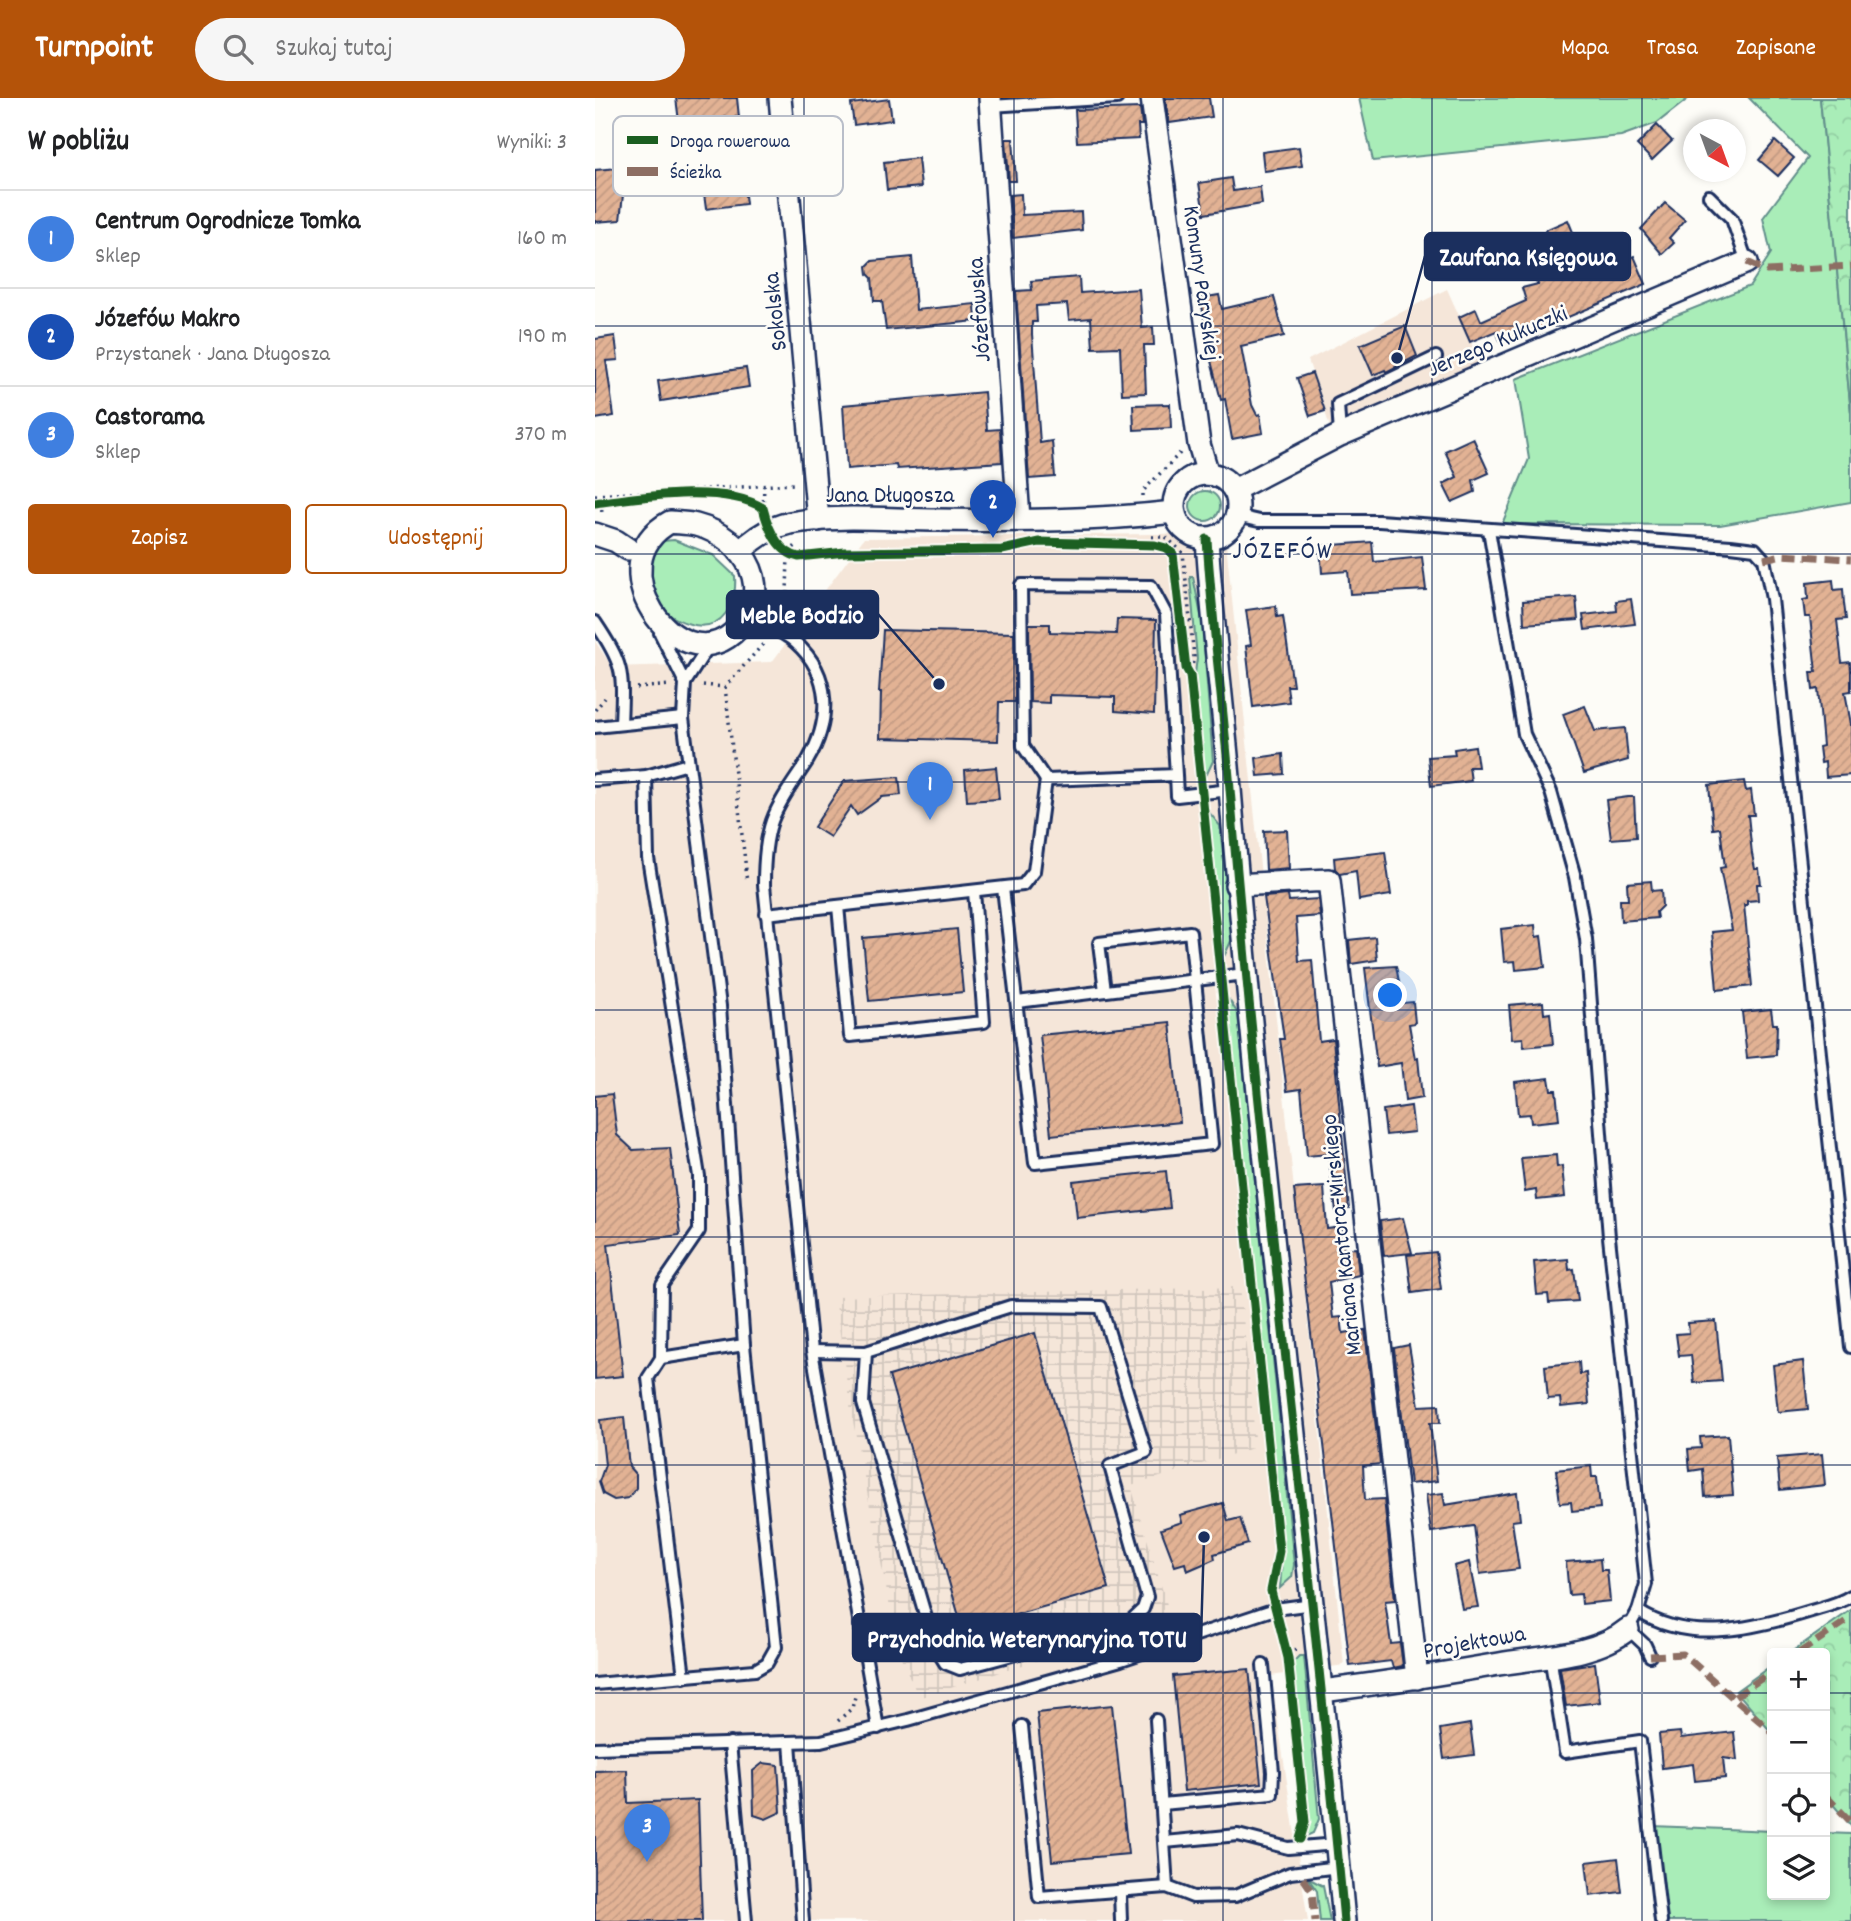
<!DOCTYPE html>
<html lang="pl">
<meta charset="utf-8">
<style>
:root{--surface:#fff;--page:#f6f6f6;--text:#202124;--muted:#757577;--line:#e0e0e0;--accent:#b45309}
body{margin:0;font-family:Dekko,sans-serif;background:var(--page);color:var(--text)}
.controls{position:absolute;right:21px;bottom:21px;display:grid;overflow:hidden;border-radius:7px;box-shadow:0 4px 10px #0003}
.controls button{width:63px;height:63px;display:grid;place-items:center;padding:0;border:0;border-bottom:2px solid var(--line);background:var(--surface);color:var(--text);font:35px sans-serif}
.compass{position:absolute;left:1088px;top:21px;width:63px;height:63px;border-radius:50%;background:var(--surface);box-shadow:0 4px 10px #0003;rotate:139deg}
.you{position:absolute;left:796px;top:898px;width:24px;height:24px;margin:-18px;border:5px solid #fff;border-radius:50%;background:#1a73e8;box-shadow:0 0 0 10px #1a73e833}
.badge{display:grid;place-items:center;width:46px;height:46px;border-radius:50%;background:var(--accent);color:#fff;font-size:23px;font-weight:700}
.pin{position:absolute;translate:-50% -58px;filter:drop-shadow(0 2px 4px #0008)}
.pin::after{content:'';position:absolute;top:37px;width:24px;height:21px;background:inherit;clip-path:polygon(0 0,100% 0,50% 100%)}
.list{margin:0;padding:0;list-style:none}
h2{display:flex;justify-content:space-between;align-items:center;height:91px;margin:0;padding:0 28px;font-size:30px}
h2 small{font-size:23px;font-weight:400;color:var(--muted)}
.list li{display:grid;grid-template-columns:46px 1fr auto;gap:21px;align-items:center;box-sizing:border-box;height:98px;padding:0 28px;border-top:2px solid var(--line)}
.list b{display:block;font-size:26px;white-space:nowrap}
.list p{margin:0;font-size:23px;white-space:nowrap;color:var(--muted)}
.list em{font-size:23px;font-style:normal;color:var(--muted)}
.actions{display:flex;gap:14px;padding:21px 28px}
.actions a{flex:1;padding:16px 0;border:2px solid var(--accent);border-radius:7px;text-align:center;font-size:24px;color:var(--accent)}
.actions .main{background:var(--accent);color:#fff}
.icon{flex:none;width:38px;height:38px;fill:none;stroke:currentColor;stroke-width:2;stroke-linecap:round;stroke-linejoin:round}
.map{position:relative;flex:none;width:1256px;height:1823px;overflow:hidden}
header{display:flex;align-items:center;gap:42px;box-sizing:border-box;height:98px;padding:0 35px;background:var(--accent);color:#fff}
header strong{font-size:33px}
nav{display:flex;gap:38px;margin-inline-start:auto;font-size:24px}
.search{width:490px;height:63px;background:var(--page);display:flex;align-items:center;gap:18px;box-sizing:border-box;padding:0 24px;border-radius:38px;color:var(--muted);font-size:26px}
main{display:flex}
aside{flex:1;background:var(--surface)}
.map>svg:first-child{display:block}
.built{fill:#f5e6d9}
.industrial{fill:url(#industrial-grid)}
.grass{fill:#a9edb8;stroke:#628e8b;stroke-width:2}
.forest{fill:url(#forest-crowns);stroke:#628e8b;stroke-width:2}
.building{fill:url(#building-hatch);stroke:#1b2f5e;stroke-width:2}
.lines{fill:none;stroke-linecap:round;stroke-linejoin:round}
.lane-casing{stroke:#1b2f5e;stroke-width:16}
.street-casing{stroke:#1b2f5e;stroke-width:26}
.path{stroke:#1b2f5e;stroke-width:3.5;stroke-dasharray:2 5;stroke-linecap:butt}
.lane{stroke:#fdfcf7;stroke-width:10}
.street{stroke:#fdfcf7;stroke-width:21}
.quiet{stroke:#8d6e63;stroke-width:7;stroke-dasharray:14 7;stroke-linecap:butt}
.cycleway-casing{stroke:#fdfcf7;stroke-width:13}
.cycleway{stroke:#1b5e20;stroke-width:9}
.grid{fill:none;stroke:#1b2f5e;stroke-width:2;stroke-opacity:0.55}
.labels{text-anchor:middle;stroke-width:5;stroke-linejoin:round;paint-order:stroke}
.street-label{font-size:24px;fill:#1b2f5e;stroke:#fdfcf7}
.neighbourhood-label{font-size:26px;letter-spacing:2px;fill:#1b2f5e;stroke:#fdfcf7}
.key{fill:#fdfcf7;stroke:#b9bec9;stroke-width:2}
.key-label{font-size:19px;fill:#1b2f5e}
.leader{fill:none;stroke:#1b2f5e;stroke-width:2.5}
.callout-dot{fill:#1b2f5e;stroke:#fdfcf7;stroke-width:2.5}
.callout{fill:#1b2f5e;stroke:#1b2f5e;stroke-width:2.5}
.callout-label{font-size:26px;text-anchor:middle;font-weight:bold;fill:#fff}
</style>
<header>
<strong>Turnpoint</strong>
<div class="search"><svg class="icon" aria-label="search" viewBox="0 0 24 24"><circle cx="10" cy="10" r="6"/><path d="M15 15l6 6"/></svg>Szukaj tutaj</div>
<nav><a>Mapa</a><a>Trasa</a><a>Zapisane</a></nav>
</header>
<main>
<aside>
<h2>W pobliżu<small>Wyniki: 3</small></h2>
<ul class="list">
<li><span class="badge" style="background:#3f7fe0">1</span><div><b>Centrum Ogrodnicze Tomka</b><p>Sklep</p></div><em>160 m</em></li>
<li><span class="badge" style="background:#1a4fb4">2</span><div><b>Józefów Makro</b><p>Przystanek · Jana Długosza</p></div><em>190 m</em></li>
<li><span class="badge" style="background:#3f7fe0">3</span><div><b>Castorama</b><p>Sklep</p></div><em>370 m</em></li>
</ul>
<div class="actions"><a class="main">Zapisz</a><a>Udostępnij</a></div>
</aside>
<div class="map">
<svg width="1256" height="1823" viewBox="0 0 1256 1823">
<defs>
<pattern id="industrial-grid" width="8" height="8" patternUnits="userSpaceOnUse" patternTransform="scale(1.75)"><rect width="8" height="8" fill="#f5e6d9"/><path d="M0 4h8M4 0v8" fill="none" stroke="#d1c6bd"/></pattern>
<pattern id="forest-crowns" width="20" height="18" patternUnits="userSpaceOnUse" patternTransform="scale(1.75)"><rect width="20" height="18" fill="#a9edb8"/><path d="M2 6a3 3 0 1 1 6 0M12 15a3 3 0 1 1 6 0" fill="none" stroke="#91cca1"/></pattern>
<pattern id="building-hatch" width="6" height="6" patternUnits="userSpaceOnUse" patternTransform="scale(1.75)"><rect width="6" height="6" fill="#e2b294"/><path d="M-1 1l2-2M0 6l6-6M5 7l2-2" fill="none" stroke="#c19982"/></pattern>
</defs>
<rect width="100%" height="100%" fill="#fdfcf7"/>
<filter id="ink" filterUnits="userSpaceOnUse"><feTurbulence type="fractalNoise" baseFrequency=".0143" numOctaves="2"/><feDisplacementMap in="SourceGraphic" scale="14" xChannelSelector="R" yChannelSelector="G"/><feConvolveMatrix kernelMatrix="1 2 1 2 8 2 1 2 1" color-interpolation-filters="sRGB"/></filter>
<g filter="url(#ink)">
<g class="built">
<path d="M852 191 885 264 736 332 713 262Z"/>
<path d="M630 435 749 1567 676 1578 713 1823H0V543L17 569 177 564 269 440Z"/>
</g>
<path class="industrial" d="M645 1189 661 1349 536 1388 576 1520 324 1600 304 1555 255 1308 240 1199Z"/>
<g class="grass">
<path d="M764 0H1094L1062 25 1026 38 778 63Z"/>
<path d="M1154 0H1225L1256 315V404L1125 427 907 426 934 361 921 281 1155 188 1176 155 1168 120 1213 60Z"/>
<circle cx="610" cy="408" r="15"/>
<path d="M79 442 118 457 140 478C142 505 128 535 95 526 81 523 67 512 54 505L45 467 67 443Z"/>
<path d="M595 479H598L607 522 618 663 610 680C606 642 595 599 602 561Z"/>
<path d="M614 714 625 728 637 841 628 861Z"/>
<path d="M633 900 643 916 699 1467 697 1479 685 1490 688 1451Z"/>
<path d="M704 1558H709L724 1721 718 1735 709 1739 715 1725 698 1564Z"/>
<path d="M1058 1728 1177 1733V1797H1230V1735L1256 1736V1823H1073Z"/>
<path d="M713 1780 728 1788 735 1823H725L722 1793Z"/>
</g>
<g class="forest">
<path d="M1225 0H1256V315Z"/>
<path d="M1256 1512V1728L1230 1697V1555H1195Z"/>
<path d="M1177 1567V1635L1141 1593Z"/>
</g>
<g class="building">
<path d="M81 0H142L144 19H130L131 25 100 29 103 45 87 47Z"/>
<path d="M570 0H614L617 19 574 25Z"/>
<path d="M294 1 297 22 259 27 256 6Z"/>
<path d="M545 10 547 27H543L544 41 482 44 480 12Z"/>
<path d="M1062 27 1077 43 1057 62 1042 47Z"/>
<path d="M411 41H418L421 83H414Z"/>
<path d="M1180 43 1199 60 1183 78 1164 62Z"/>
<path d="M704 49 707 68 669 73 667 54Z"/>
<path d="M323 60 326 89 292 92 289 64Z"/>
<path d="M146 63 151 106 111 111 105 67Z"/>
<path d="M23 70 28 97 25 122 0 124V72Z"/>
<path d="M636 80 638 93 665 89 667 106 609 116 604 85Z"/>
<path d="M426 96 427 117 486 114 487 132 418 140 415 97Z"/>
<path d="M1070 105 1090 122 1074 140 1079 145 1067 156 1046 131Z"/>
<path d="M973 122 995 176 1039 158 1051 186 907 247 901 233 875 244 864 219 881 211 886 223 931 203 927 190 943 186 929 148 951 135 950 132Z"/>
<path d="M317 159 321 212 380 206 381 223 291 232 287 203H279L277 180 273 176 272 168 277 163Z"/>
<path d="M484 179 485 195 544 191 547 230 558 229 559 247H549L551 295 527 296 525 249 498 250 496 220 474 222 472 206 441 208 442 224H437V236L445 345 457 343 460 379 434 381 421 193 437 192 436 183Z"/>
<path d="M624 197 627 211 679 199 689 238 646 248 657 307 662 317 665 316 668 335 637 341 630 301 626 302 614 255 606 200Z"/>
<path d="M810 228 822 258 791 274 790 272 778 277 765 247Z"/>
<path d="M20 238 23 262 11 263 19 318 0 321V241Z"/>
<path d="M151 270 154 289 66 303 63 283Z"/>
<path d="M717 275 730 313 715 318 702 280Z"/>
<path d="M389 294 392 332 405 331 407 364 302 371 301 367 252 371 248 307Z"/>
<path d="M575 306 576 330 539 332 538 307Z"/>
<path d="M878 340 894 375 878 382 880 394 857 404 848 386 862 379 850 353Z"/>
<path d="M777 444 779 464 827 459 831 492 755 496 753 473 727 475 725 448Z"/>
<path d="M1238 482 1239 492 1248 491 1249 506 1251 521 1242 522 1247 565 1255 564 1256 572V593L1250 594 1256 626V677L1231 679 1230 664 1226 665 1224 649 1228 648 1223 591 1218 592 1216 574H1221L1215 519H1210L1208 502 1213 501 1212 485Z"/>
<path d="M981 499 983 522 929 526 928 503Z"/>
<path d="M1036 501 1040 526 990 532 988 517 1022 513 1021 503Z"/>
<path d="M681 508 682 519 688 518 698 588H692L694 604 658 609 651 548 656 547 651 512Z"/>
<path d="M522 521 561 522 559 616 520 613V599L454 597V605L435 604 434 526H455V534L521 536Z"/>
<path d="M288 532 419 535 420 604H404L403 643 285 640 286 594H284Z"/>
<path d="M990 608 1000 633 1030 630 1033 662 989 675 968 616Z"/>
<path d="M880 648 883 669H874L876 683 836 688 833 659 860 657 859 651Z"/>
<path d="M688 656 689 676 663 678 661 660Z"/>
<path d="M401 669 404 701 372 703 370 672Z"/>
<path d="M304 679 306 697 287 699 262 717 256 708 235 739 219 729 249 683Z"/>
<path d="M1149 683 1151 693 1156 692 1159 717H1153L1157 756 1160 771H1164L1166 786H1162L1163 802 1152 803V807H1149L1157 888 1122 892 1117 834 1137 832 1125 770 1130 769 1125 730 1118 731 1114 687Z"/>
<path d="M1033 699H1039L1041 739 1016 741 1011 702Z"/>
<path d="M692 732 694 770 671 772 669 733Z"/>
<path d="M790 754 796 797 764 802 761 773 745 776 740 771 739 760Z"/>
<path d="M1056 783 1057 793 1066 792 1067 808 1061 814 1062 820 1026 823 1025 802H1033L1032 785Z"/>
<path d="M693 797 694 803 723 801 725 818 701 820 704 863 717 862 724 943 738 941 754 1111 741 1113 733 1056 712 1058 706 991 692 993 685 941H689L669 799Z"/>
<path d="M940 827 941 839 946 838 950 869 921 872 920 863 909 864 906 831Z"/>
<path d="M362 831 368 894 274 903 268 840Z"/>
<path d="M780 839 782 862 756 866 754 842Z"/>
<path d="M801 868 808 905 818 904 820 925 814 926 820 961 823 960 827 1000 810 1003 806 965 782 969 770 870Z"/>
<path d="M948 904 949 916 955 915 958 946 929 949 928 940 917 941 914 907Z"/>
<path d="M1176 911 1178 926H1182L1181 957 1152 960 1147 914Z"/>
<path d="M575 924 585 1024 456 1037 445 937Z"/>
<path d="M954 980 956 992H961L964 1022 936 1025 935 1016 923 1017 920 984Z"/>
<path d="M17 996 22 1037 38 1052 75 1050 85 1137 13 1146 28 1278 0 1281V998Z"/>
<path d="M816 1008 819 1034 791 1037 788 1012Z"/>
<path d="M961 1057 962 1069 967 1068 970 1099 942 1102 941 1092 930 1094 926 1060Z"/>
<path d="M571 1073 575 1110 482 1120 478 1083Z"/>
<path d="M729 1089 732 1131 747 1129 749 1151 761 1150 764 1177 734 1184 738 1220 746 1219 748 1235 770 1232 785 1366 768 1368 770 1402 789 1401 800 1502 790 1503 796 1546 805 1545 808 1568 798 1570 796 1563 755 1568 699 1091Z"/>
<path d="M808 1120 817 1155 789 1158 785 1123Z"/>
<path d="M841 1154 846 1191 817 1195 812 1157Z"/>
<path d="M973 1161 974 1172 979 1171 983 1203 954 1205 953 1196 942 1197 939 1164Z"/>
<path d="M1121 1223 1127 1283 1099 1285 1096 1257 1084 1258 1081 1236 1094 1235 1093 1225Z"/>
<path d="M440 1235 514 1490 368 1532 294 1278Z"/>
<path d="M814 1247 824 1308 844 1307 845 1325H835L842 1383 815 1386 799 1250Z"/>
<path d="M1208 1263 1213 1311 1183 1314 1178 1267Z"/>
<path d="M984 1264 985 1276 991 1275 994 1306 966 1309 965 1300 953 1301 950 1268Z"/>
<path d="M29 1319 34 1369 41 1377V1390L33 1400 19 1402 8 1396 4 1384 10 1367 5 1322Z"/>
<path d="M1133 1337 1138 1397 1110 1399 1108 1371 1095 1373 1093 1351 1106 1350 1105 1339Z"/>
<path d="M1227 1356 1230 1387 1185 1392 1182 1360Z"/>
<path d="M996 1368 997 1379H1002L1005 1410 977 1413 976 1404 965 1405 961 1372Z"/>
<path d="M848 1395 850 1407 922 1395 925 1422 917 1423 924 1471 885 1476 879 1428 836 1434 831 1397Z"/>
<path d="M628 1405 633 1423 645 1420 653 1446 619 1456 620 1461 592 1473 590 1465 580 1468 566 1431 587 1424 585 1417Z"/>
<path d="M1005 1461 1006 1472H1012L1015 1503 987 1506 986 1496 974 1497 971 1464Z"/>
<path d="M874 1464 883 1509 867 1511 859 1468Z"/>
<path d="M1000 1565 1005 1604 971 1608 965 1570Z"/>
<path d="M654 1571 666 1685 589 1693 578 1578Z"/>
<path d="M517 1607 533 1756 457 1763 442 1615Z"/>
<path d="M875 1626 879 1657 849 1661 845 1631Z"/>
<path d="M1085 1634 1086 1640 1139 1634 1142 1662 1128 1660 1130 1680 1100 1683 1098 1666 1067 1670 1064 1636Z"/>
<path d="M168 1665 183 1667 186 1714 171 1721 159 1717 158 1673Z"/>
<path d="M32 1672 33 1705 103 1702 107 1823H0V1673Z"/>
<path d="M1023 1760 1027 1794 995 1798 991 1764Z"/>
</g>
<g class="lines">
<g class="lane-casing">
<g id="lane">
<path d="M396 8 522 0"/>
<path d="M1114 98 1137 121 1152 164"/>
<path d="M745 337 743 306 841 259"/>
<path d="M642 418 664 423H784L1136 448 1160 451 1169 461 1177 501 1256 1249"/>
<path d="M894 432 929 636 956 694 980 779 991 841 1014 1139 1051 1486 1043 1513 1033 1531 1050 1547 1055 1558"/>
<path d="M154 517C169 526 188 533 201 545 237 577 236 623 213 662 201 681 185 701 177 723 170 743 169 765 169 787L217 1253 283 1630"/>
<path d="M0 524C30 569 28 574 26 626"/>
<path d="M65 535 90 585"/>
<path d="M0 629 88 620"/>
<path d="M581 677 451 682 428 648 426 487 556 488 571 516 581 677 582 698 635 692"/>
<path d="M51 678 53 760 104 1078V1133L67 1187 66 1260 53 1280 89 1579"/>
<path d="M0 682 51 678 93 666"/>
<path d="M408 790 440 1065 617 1046 595 834 504 845 510 893"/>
<path d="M243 808 255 938 389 924 379 793"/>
<path d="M171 816 428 787 439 773 451 682"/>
<path d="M422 904 650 876"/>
<path d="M217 1253 271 1254 416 1208 506 1209 551 1354 515 1368 552 1499 548 1511 532 1526 365 1571 350 1565 339 1547 268 1305 271 1254"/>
<path d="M66 1260 149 1247"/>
<path d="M1043 1513C1094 1547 1161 1530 1216 1513 1229 1509 1244 1506 1256 1498"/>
<path d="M955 1557 970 1654 1045 1643 1066 1823"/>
<path d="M0 1586 160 1572 172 1565 181 1549 149 1247 125 908 88 620 90 585 115 546"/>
<path d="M561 1622 572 1789"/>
<path d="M427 1628 444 1799 572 1789 598 1799 640 1798 695 1775 744 1769"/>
<path d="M195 1644 208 1823"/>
<path d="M135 1645 151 1823"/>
<path d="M0 1650 226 1643 313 1622 526 1562 680 1511 718 1506"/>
<path d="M567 1706 677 1696 678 1674 668 1567"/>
<path d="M570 1744 643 1737 693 1750 742 1746"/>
<path d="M525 1793 526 1823"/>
</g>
</g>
<g class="street-casing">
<g id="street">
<path d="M185 0 223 422"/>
<path d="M395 0 424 421"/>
<path d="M557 0 604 346 613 376"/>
<circle cx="611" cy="408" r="32"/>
<path d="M639 392 745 337 1152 164"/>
<path d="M75 424C83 425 93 425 101 427 152 440 183 495 138 535 82 584 0 465 75 424Z"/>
<path d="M0 436 21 443 33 451"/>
<path d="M612 441C617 524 628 607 635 691 666 1069 714 1445 749 1823"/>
<path d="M145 454C159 440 176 429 195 425 244 416 296 422 344 422 422 423 502 423 579 414"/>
<path d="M641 787 734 782 822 1580"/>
<path d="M728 1593C787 1585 846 1576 904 1566 945 1559 1001 1558 1033 1531"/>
</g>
</g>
<g class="path">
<path d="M0 397 199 386"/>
<path d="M548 398V393L586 354"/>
<path d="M6 405 7 416"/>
<path d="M168 410 169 388"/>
<path d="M557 439H571L588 455 599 559 595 577"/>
<path d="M185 515 192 498 193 453 203 447"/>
<path d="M108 587 130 589 170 544"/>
<path d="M130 589 151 772"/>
<path d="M42 590 76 587"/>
<path d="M0 612 10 600"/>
<path d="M150 771 152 783"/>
<path d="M692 1553 703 1551"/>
<path d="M243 1623 257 1610 261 1595"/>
</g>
<use href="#lane" class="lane"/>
<use href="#street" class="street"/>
<g class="quiet">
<path d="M1152 164 1172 173 1256 168"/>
<path d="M1169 461 1187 457 1256 461"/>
<path d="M1204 1555 1256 1520"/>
<path d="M1055 1558 1088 1556 1177 1634"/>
<path d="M1140 1599 1177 1573"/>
<path d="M1230 1697 1256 1724"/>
<path d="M708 1780 717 1793 720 1823"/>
</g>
<g class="cycleway-casing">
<g id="cycleway">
<path d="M0 405C45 399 129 385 168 410 173 430 182 454 204 459L250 454 407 452 444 444 560 447 571 450 578 456 591 570 595 577 684 1453 676 1493 693 1560 710 1724 705 1741"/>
<path d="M612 441C617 524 628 607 635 691 666 1069 714 1445 749 1823"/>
</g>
</g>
<use href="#cycleway" class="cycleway"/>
</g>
</g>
<path class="grid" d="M209 0V1823M419 0V1823M628 0V1823M837 0V1823M1047 0V1823M0 228H1256M0 456H1256M0 684H1256M0 912H1256M0 1139H1256M0 1367H1256M0 1595H1177M1230 1595H1256"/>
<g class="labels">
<g class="street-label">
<text transform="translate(608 185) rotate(82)" y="8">Komuny Paryskiej</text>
<text transform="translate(383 212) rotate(-94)" y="8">Józefowska</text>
<text transform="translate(179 214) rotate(-96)" y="8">Sokolska</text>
<text transform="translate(902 242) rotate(-23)" y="8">Jerzego Kukuczki</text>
<text x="295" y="404">Jana Długosza</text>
<text transform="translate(745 1137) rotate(-96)" y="8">Mariana Kantora-Mirskiego</text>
<text transform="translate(879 1543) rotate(-10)" y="8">Projektowa</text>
</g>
<g class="neighbourhood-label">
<text x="688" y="460">JÓZEFÓW</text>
</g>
</g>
<rect x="18" y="18" width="230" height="80" rx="10" class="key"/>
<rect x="32" y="38" width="31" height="8" fill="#1b5e20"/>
<rect x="32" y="69" width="31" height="9" fill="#8d6e63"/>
<g class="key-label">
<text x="75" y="49">Droga rowerowa</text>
<text x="75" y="80">Ścieżka</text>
</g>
<path class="leader" d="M802 260L830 158M344 586L283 516M609 1439L606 1540"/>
<g class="callout-dot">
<circle cx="802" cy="260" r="7"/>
<circle cx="344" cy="586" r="7"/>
<circle cx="609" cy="1439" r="7"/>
</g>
<g class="callout">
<rect x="830" y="135" width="205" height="47" rx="7"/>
<rect x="132" y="493" width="151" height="47" rx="7"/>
<rect x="258" y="1516" width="348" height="47" rx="7"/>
</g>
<g class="callout-label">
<text x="933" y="167">Zaufana Księgowa</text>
<text x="207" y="525">Meble Bodzio</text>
<text x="432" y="1549">Przychodnia Weterynaryjna TOTU</text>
</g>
</svg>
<div class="controls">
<button>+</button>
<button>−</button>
<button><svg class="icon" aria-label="locate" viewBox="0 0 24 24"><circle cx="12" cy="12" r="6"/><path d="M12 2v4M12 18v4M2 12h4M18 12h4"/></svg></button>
<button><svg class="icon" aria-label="layers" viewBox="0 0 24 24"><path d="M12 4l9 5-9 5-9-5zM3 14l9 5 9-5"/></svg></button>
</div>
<svg class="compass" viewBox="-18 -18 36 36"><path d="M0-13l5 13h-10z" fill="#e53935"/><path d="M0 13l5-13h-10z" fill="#757577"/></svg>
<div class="you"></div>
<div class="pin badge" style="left:335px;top:722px;background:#3f7fe0">1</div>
<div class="pin badge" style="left:398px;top:440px;background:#1a4fb4">2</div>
<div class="pin badge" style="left:52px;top:1764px;background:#3f7fe0">3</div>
</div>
</main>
